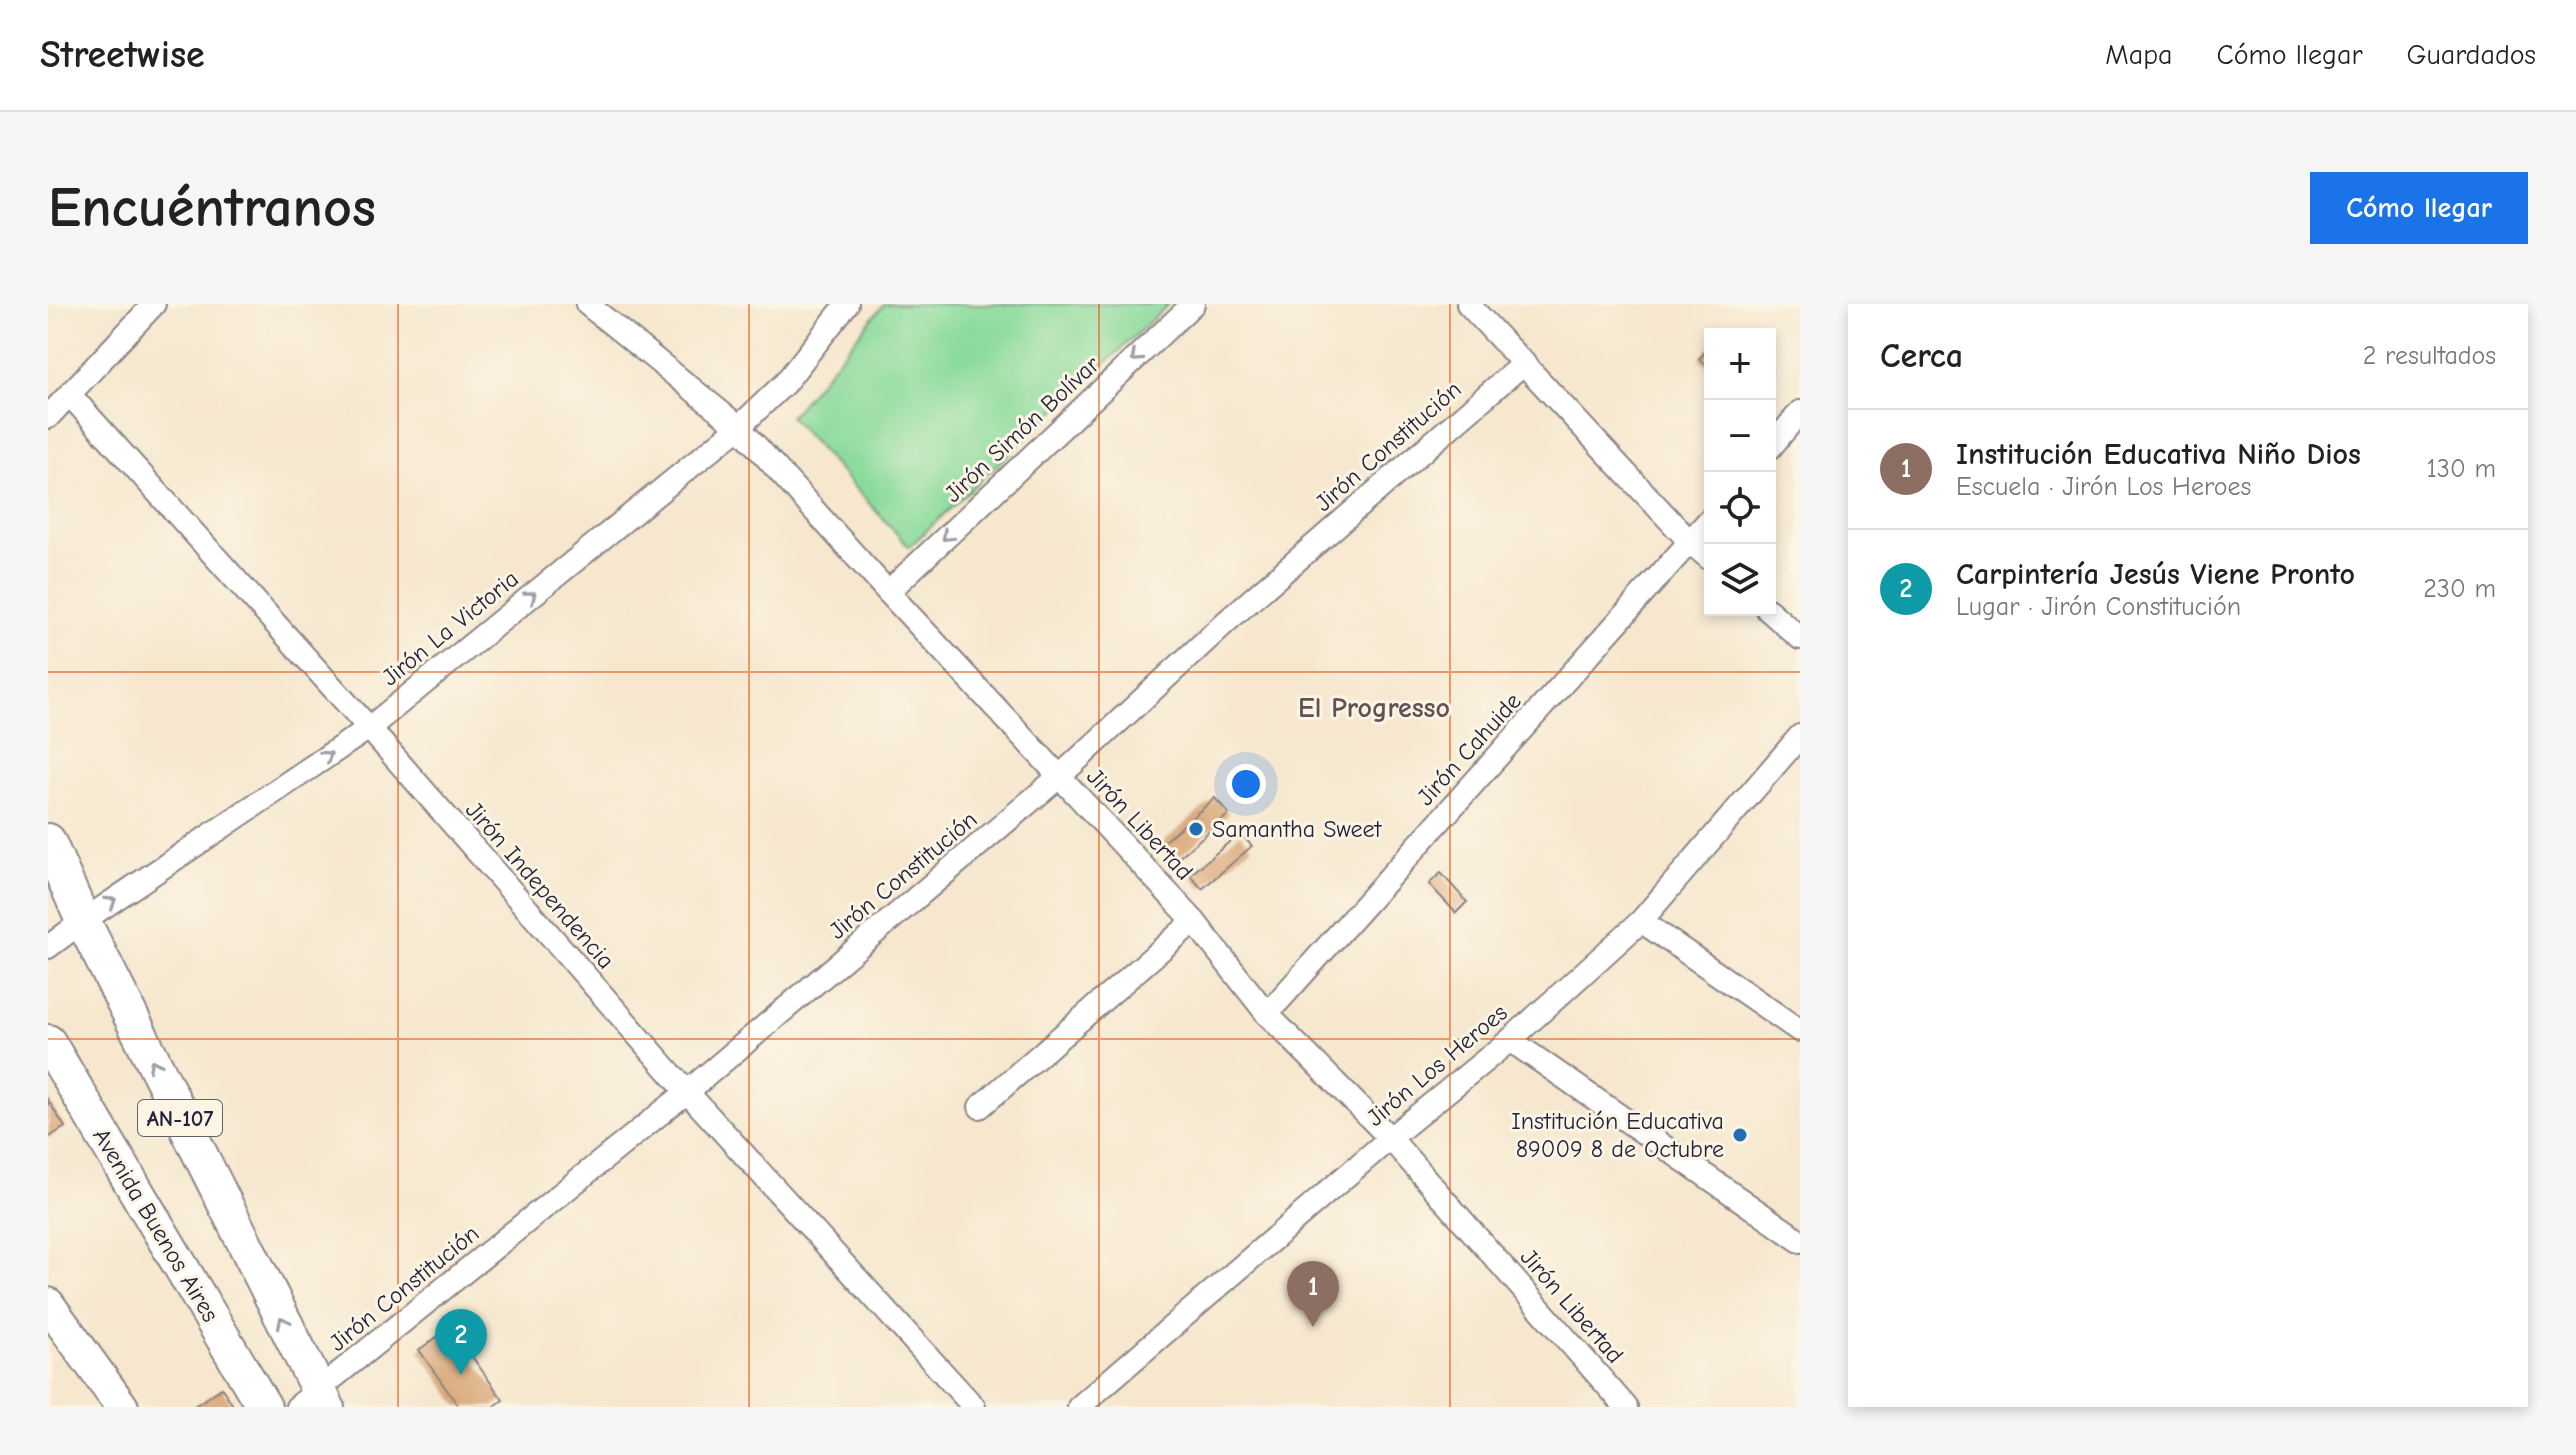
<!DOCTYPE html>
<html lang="es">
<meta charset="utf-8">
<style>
:root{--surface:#fff;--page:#f6f6f6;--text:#222;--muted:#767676;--line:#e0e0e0;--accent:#1a73e8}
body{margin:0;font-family:"Comic Neue",sans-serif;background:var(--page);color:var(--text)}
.controls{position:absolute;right:24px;top:24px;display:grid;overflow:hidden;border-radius:0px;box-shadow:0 4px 12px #0003}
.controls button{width:72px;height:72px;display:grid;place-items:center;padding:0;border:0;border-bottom:2px solid var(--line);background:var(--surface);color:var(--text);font:40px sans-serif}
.you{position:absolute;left:1198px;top:480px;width:28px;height:28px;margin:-20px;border:6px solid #fff;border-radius:50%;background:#1a73e8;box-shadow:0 0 0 12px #1a73e833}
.badge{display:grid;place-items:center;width:52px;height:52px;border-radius:50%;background:var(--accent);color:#fff;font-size:26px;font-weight:700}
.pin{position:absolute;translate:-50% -66px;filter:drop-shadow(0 2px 4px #0008)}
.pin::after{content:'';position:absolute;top:42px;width:28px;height:24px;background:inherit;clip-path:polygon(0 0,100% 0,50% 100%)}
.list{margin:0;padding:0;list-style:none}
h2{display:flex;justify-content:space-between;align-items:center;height:104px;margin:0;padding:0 32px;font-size:34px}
h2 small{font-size:26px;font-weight:400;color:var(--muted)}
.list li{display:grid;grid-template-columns:52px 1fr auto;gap:24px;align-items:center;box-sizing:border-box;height:120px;padding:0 32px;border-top:2px solid var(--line)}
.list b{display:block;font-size:30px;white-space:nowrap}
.list p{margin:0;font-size:26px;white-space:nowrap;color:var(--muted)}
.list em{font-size:26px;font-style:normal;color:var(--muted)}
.icon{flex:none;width:44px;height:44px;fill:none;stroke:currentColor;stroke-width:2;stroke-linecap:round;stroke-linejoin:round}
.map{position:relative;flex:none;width:1752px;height:1103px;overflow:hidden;border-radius:0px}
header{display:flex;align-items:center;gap:48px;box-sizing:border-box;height:112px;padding:0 40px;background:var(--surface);border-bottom:2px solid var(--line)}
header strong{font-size:38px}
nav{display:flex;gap:44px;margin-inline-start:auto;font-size:28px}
.intro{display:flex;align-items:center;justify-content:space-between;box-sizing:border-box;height:192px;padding:0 48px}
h1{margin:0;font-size:56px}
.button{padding:20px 36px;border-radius:0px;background:var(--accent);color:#fff;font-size:28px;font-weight:700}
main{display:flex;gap:48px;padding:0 48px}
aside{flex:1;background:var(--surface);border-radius:0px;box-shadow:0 4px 12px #0003}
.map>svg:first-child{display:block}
.green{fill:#89da9b;stroke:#567e6b;stroke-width:2}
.building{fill:#d9a778}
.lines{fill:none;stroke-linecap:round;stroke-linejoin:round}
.street-casing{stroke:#8c8484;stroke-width:26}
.secondary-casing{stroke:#8c8484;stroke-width:36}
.primary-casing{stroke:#8c8484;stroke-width:38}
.street{stroke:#fff;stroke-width:22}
.secondary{stroke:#fff;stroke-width:32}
.primary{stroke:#fff;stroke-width:34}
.oneway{stroke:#9c9ca7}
.grid{fill:none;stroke:#de560e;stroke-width:2;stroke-opacity:0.55}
.poi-dot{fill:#1f6fb2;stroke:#fcf5e5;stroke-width:3}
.labels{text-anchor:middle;stroke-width:6;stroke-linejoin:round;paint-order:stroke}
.shield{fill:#fcf5e5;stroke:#63616e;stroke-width:2}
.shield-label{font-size:22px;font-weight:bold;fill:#22223b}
.street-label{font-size:24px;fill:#22223b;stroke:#fcf5e5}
.poi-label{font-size:24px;fill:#22223b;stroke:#fcf5e5;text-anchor:start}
.quarter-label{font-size:28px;font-weight:bold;fill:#625150;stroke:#fcf5e5}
</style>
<header>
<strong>Streetwise</strong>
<nav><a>Mapa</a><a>Cómo llegar</a><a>Guardados</a></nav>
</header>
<div class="intro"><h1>Encuéntranos</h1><a class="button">Cómo llegar</a></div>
<main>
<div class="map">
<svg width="1752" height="1103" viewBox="0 0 1752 1103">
<rect width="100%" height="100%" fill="#fcf5e5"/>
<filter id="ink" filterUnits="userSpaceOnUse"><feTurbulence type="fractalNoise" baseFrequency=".0125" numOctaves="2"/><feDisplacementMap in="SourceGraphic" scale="16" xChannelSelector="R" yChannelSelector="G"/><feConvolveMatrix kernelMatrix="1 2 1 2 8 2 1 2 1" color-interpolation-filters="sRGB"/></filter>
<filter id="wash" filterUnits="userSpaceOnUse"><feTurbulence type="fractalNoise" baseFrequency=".006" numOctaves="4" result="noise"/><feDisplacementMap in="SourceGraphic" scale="32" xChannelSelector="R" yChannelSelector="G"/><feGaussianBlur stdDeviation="1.8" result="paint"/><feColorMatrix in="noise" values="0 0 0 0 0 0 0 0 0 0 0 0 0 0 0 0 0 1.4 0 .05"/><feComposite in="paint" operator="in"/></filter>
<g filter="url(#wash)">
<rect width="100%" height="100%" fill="#f6e7ce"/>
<path class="green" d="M836 0H1121L861 243 742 113Z"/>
<g id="blocks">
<g class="building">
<path d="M1662 42V64L1651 55Z"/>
<path d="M1167 494 1181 510 1128 556 1114 539Z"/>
<path d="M1192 529 1204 542 1154 585 1142 571Z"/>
<path d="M1393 569 1419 598 1408 609 1381 580Z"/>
<path d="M0 796 17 823 0 834Z"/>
<path d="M403 1023 455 1096 445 1103H411L371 1046Z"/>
<path d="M174 1084 186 1103H145Z"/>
</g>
</g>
</g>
<g filter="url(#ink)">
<use href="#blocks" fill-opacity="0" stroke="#8c8484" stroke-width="2"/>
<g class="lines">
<g class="street-casing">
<g id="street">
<path d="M539 0 691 123 840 288 1146 617 1219 710 1342 834 1578 1103"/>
<path d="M1420 0 1642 238 1662 255"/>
<path d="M22 91 321 424 639 788 926 1103"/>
<path d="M0 113 106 0"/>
<path d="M1722 144 1752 108"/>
<path d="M840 288 1145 0"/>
<path d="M1720 306 1752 334"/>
<path d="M1593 617 1752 727"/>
<path d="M0 643 35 617 321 424 691 123 737 79 799 0"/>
<path d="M1219 710 1662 215"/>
<path d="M1462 736 1752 937"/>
<path d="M932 803 1146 617"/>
<path d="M249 1103 639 788 1012 472 1179 317 1476 59"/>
<path d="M1031 1103 1342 834 1462 736 1593 617 1752 432"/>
</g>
</g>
<g class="secondary-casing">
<path id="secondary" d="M0 1000 74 1103"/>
</g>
<g class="primary-casing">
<g id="primary">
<path d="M0 537 35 617 279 1103"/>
<path d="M0 738 216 1103"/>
</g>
</g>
<use href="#street" class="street"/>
<use href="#secondary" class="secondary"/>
<use href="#primary" class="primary"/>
</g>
<defs><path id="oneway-chevron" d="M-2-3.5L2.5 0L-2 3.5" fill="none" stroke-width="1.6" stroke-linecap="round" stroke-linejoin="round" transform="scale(2)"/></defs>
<g class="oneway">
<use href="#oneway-chevron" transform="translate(1088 53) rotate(137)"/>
<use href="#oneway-chevron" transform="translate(899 232) rotate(136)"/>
<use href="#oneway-chevron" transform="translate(483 292) rotate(-39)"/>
<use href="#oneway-chevron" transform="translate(279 452) rotate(-34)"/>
<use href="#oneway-chevron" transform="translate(63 598) rotate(-34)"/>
<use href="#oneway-chevron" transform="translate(106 761) rotate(-116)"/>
<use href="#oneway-chevron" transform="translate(235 1018) rotate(-117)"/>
</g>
</g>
<path class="grid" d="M350 0V1103M701 0V1103M1051 0V1103M1402 0V1103M0 368H1752M0 735H1752"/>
<g class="poi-dot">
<circle cx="1148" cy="525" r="8"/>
<circle cx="1692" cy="831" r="8"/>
</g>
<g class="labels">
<rect class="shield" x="90" y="796" width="84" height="36" rx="6"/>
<g class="shield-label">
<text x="132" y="822">AN-107</text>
</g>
<g class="street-label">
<text transform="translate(974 125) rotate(-43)" y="8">Jirón Simón Bolívar</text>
<text transform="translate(1340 142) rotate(-41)" y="8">Jirón Constitución</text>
<text transform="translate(402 324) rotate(-39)" y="8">Jirón La Victoria</text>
<text transform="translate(1421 445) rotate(-48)" y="8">Jirón Cahuide</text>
<text transform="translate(1092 520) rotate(47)" y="8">Jirón Libertad</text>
<text transform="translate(855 571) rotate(-40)" y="8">Jirón Constitución</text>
<text transform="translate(492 581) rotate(49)" y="8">Jirón Independencia</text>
<text transform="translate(1389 761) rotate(-40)" y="8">Jirón Los Heroes</text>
<text transform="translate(108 921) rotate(59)" y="8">Avenida Buenos Aires</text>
<text transform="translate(356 984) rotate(-39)" y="8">Jirón Constitución</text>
<text transform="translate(1524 1002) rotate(49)" y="8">Jirón Libertad</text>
</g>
<g class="poi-label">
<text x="1164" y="533">Samantha Sweet</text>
<text x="1676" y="825" text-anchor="end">Institución Educativa<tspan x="1676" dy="28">89009 8 de Octubre</tspan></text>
</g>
<g class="quarter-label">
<text x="1326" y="413">El Progresso</text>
</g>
</g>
</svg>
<div class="controls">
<button>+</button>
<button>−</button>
<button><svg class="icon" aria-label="locate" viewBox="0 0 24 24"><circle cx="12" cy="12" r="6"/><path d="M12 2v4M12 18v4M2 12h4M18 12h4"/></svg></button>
<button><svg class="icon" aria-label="layers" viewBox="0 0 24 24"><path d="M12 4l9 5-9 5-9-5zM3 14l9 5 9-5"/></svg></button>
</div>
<div class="you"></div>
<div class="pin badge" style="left:1265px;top:1023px;background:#8d6e63">1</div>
<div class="pin badge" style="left:413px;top:1071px;background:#0f9aa8">2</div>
</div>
<aside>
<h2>Cerca<small>2 resultados</small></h2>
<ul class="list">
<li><span class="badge" style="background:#8d6e63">1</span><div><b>Institución Educativa Niño Dios</b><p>Escuela · Jirón Los Heroes</p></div><em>130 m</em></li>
<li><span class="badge" style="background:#0f9aa8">2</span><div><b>Carpintería Jesús Viene Pronto</b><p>Lugar · Jirón Constitución</p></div><em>230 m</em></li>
</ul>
</aside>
</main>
